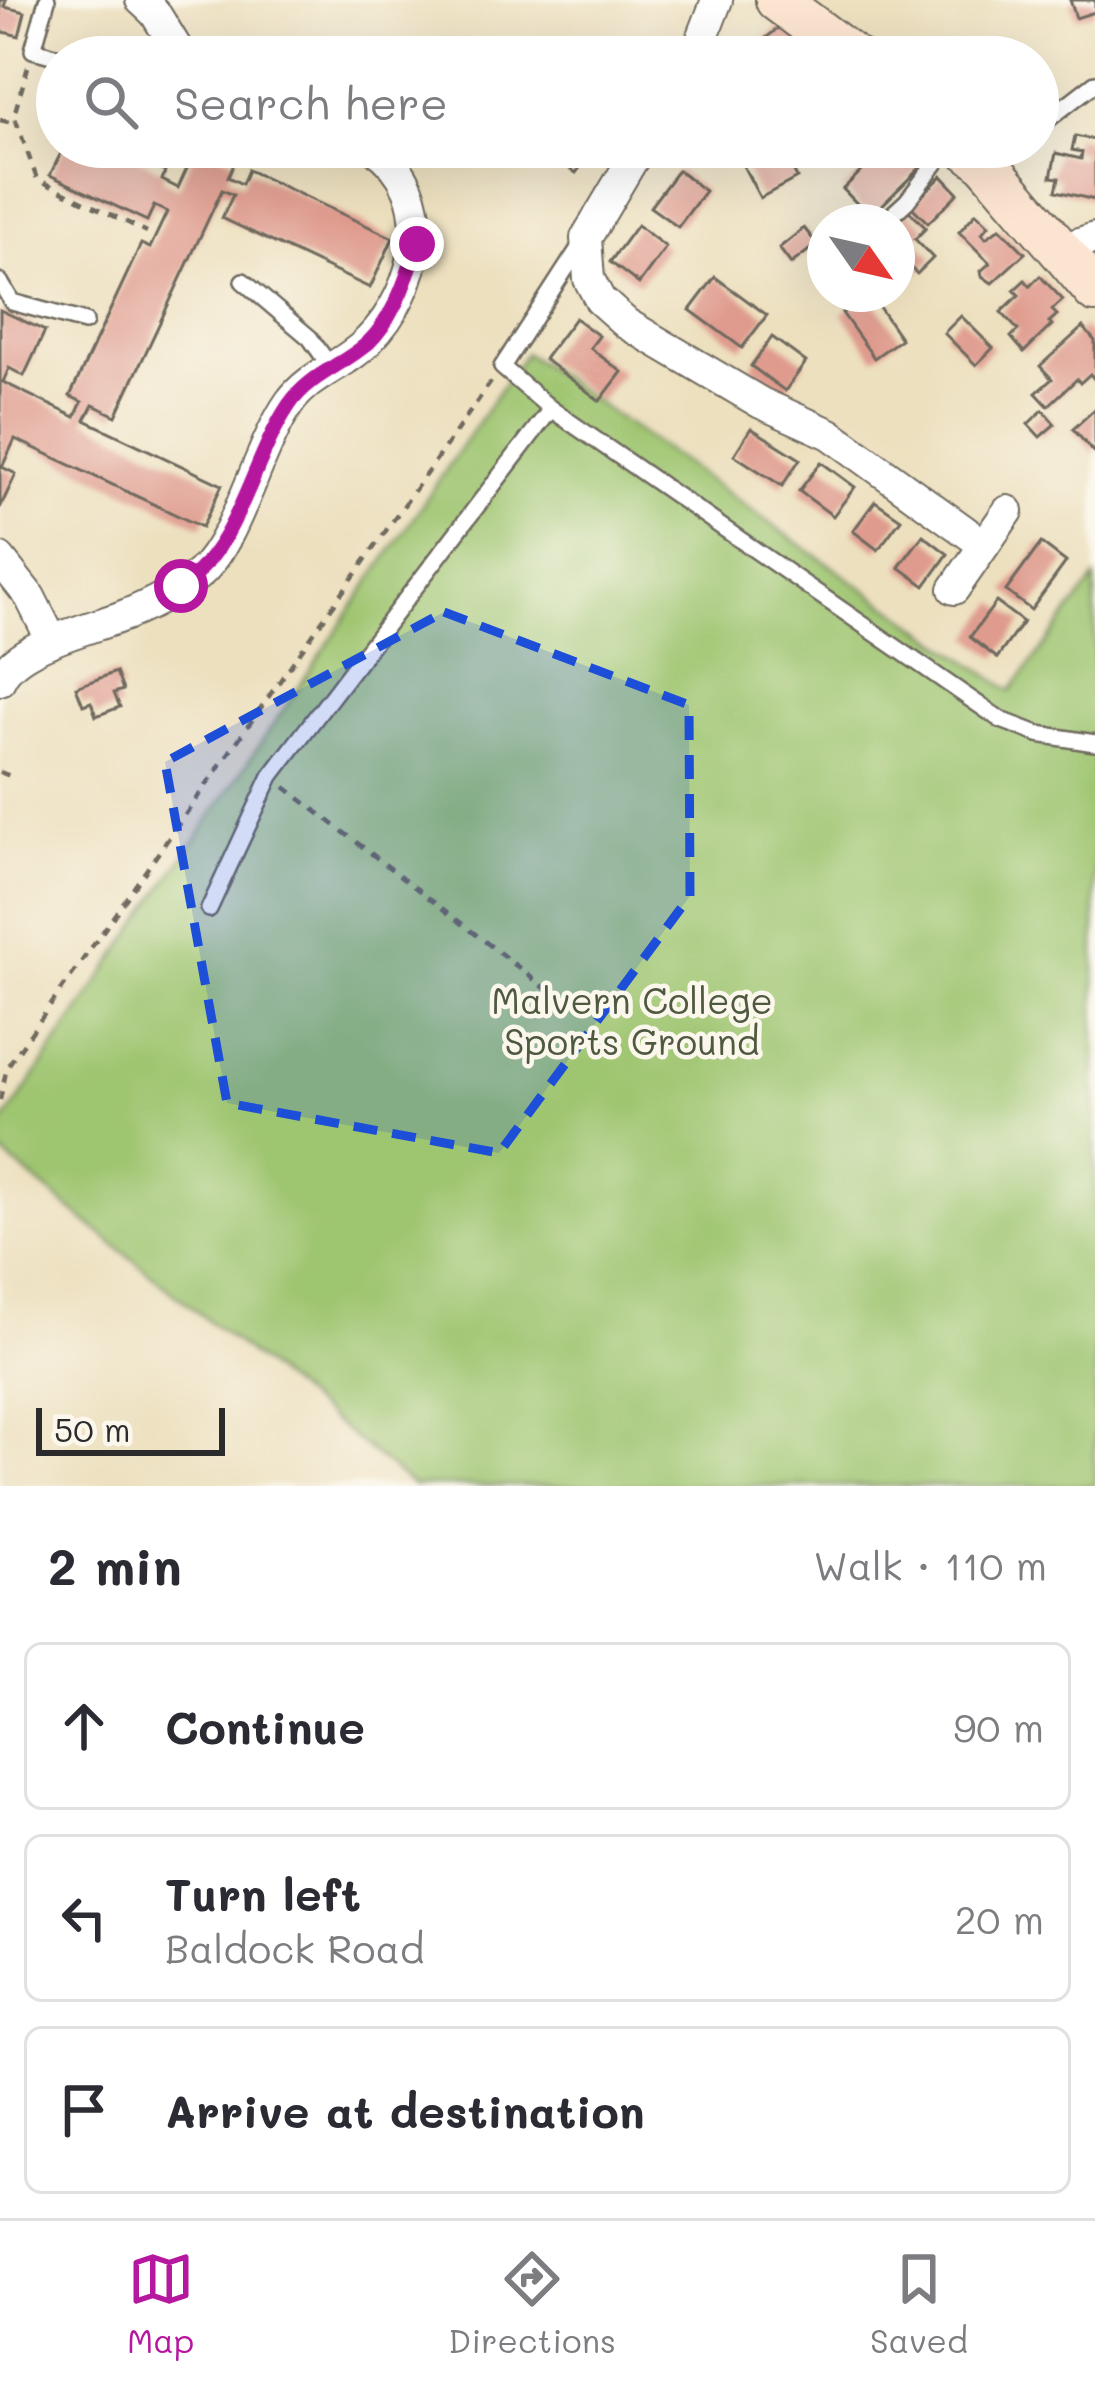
<!DOCTYPE html>
<meta charset="utf-8">
<style>
:root{--surface:#fff;--page:#f7f7f7;--text:#2b2b33;--muted:#7c7c81;--line:#e1e1e2;--accent:#b5179e}
body{margin:0;font-family:Mali,sans-serif;background:var(--page);color:var(--text)}
.compass{position:absolute;left:807px;top:204px;width:108px;height:108px;border-radius:50%;background:var(--surface);box-shadow:0 12px 48px #0002;rotate:124deg}
.scale{position:absolute;left:36px;bottom:30px;width:189px;box-sizing:border-box;padding-left:12px;border:6px solid #2b2b2b;border-top:0;font-size:33px;line-height:42px;white-space:nowrap;color:#2b2b2b;-webkit-text-stroke:9px #fbf7ec;paint-order:stroke}
.stop{position:absolute;width:36px;height:36px;margin:-27px;border:9px solid #b5179e;border-radius:50%;background:#fff}
.stop.end{background:#b5179e;border-color:#fff;box-shadow:0 3px 12px #0008}
.list{margin:0;padding:0;list-style:none}
h2{display:flex;justify-content:space-between;align-items:center;height:156px;margin:0;padding:0 48px;font-size:51px}
h2 small{font-size:39px;font-weight:400;color:var(--muted)}
.list li{display:grid;grid-template-columns:78px 1fr auto;gap:36px;align-items:center;box-sizing:border-box;height:168px;margin:0 24px 24px;padding:0 24px;border:3px solid var(--line);border-radius:18px}
.list b{display:block;font-size:45px;white-space:nowrap}
.list p{margin:0;font-size:39px;white-space:nowrap;color:var(--muted)}
.list em{font-size:39px;font-style:normal;color:var(--muted)}
.icon{flex:none;width:66px;height:66px;fill:none;stroke:currentColor;stroke-width:2;stroke-linecap:round;stroke-linejoin:round}
.map{position:relative;flex:none;width:1095px;height:1486px;overflow:hidden}
.search{position:absolute;background:var(--surface);box-shadow:0 12px 48px #0002;left:36px;right:36px;top:36px;height:132px;display:flex;align-items:center;gap:30px;box-sizing:border-box;padding:0 42px;border-radius:66px;color:var(--muted);font-size:45px}
.sheet{height:732px;background:var(--surface)}
nav{display:flex;justify-content:space-around;align-items:center;box-sizing:border-box;height:168px;border-top:3px solid var(--line);background:var(--surface);font-size:33px;color:var(--muted)}
nav a{display:grid;justify-items:center;gap:6px}
nav .on{color:var(--accent)}
.map>svg:first-child{display:block}
.green{fill:#9ec570;stroke:#64784e;stroke-width:3}
.building{fill:#df9b8e}
.lines{fill:none;stroke-linecap:round;stroke-linejoin:round}
.lane-casing{stroke:#6f6a5f;stroke-width:20}
.street-casing{stroke:#6f6a5f;stroke-width:34}
.secondary-casing{stroke:#6f6a5f;stroke-width:46}
.path{stroke:#6f6a5f;stroke-width:4.5;stroke-dasharray:9 9;stroke-linecap:butt}
.lane{stroke:#fff;stroke-width:15}
.street{stroke:#fff;stroke-width:30}
.secondary{stroke:#fce5d0;stroke-width:42}
.route{stroke:#b5179e;stroke-width:15}
.marked{fill:#1d4ed8;fill-opacity:0.2;stroke:#1d4ed8;stroke-width:9;stroke-dasharray:24 15;stroke-linejoin:round}
.labels{text-anchor:middle;stroke-width:9;stroke-linejoin:round;paint-order:stroke}
.park-label{font-size:36px;fill:#4e5940;stroke:#fbf7ec}
</style>
<div class="map">
<svg width="1095" height="1486" viewBox="0 0 1095 1486">
<rect width="100%" height="100%" fill="#fbf7ec"/>
<filter id="ink" filterUnits="userSpaceOnUse"><feTurbulence type="fractalNoise" baseFrequency=".00833" numOctaves="2"/><feDisplacementMap in="SourceGraphic" scale="24" xChannelSelector="R" yChannelSelector="G"/><feConvolveMatrix kernelMatrix="1 2 1 2 8 2 1 2 1" color-interpolation-filters="sRGB"/></filter>
<filter id="wash" filterUnits="userSpaceOnUse"><feTurbulence type="fractalNoise" baseFrequency=".004" numOctaves="4" result="noise"/><feDisplacementMap in="SourceGraphic" scale="48" xChannelSelector="R" yChannelSelector="G"/><feGaussianBlur stdDeviation="2.7" result="paint"/><feColorMatrix in="noise" values="0 0 0 0 0 0 0 0 0 0 0 0 0 0 0 0 0 1.4 0 .05"/><feComposite in="paint" operator="in"/></filter>
<g filter="url(#wash)">
<rect width="100%" height="100%" fill="#ede0bf"/>
<path class="green" d="M525 353 1011 691 1095 578V1486H413L0 1152V1128Z"/>
<g id="blocks">
<g class="building">
<path d="M0 0H6L4 7 25 12 19 36 0 31Z"/>
<path d="M1070 0H1095V12L1076 18Z"/>
<path d="M786 22 804 45 789 57H742Z"/>
<path d="M1075 136 1095 140V200L1056 191 1059 178 1051 177 1056 153 1081 159 1082 152 1072 150Z"/>
<path d="M64 147H115L165 172 162 180 178 188 197 147H206L235 161 228 177 242 184 248 170 393 238 370 288 222 218 233 195 222 190 116 416 93 405 85 420 222 485 202 527 15 439 2 467 16 474 0 508V310L45 331 24 376 9 368 3 382 75 417 82 402 70 396 141 244 150 248 167 212 154 206 147 221 50 175Z"/>
<path d="M557 147H595L576 173 551 156Z"/>
<path d="M750 147H781L797 178 760 198 737 154Z"/>
<path d="M886 147H929L935 153 870 217 843 189Z"/>
<path d="M678 170 705 191 678 227 650 207Z"/>
<path d="M942 176 958 193 928 223 911 206Z"/>
<path d="M908 210 926 228 915 239 933 258 917 274 897 254V221Z"/>
<path d="M976 213 989 225 982 233 986 238 1000 228 1025 253 992 283 982 276 981 271 990 263 959 232Z"/>
<path d="M637 225 666 247 639 284 610 262Z"/>
<path d="M804 228 817 244 791 264 779 248Z"/>
<path d="M1040 276 1063 300 1052 310 1057 315 1049 322 1052 325 1024 352 1011 337 1018 330 1001 312 1019 295 1014 290 1025 280 1030 286Z"/>
<path d="M715 277 767 315 742 348 690 310Z"/>
<path d="M870 294 901 339 874 358 842 313Z"/>
<path d="M961 316 993 348 976 365 944 333Z"/>
<path d="M575 318 599 336 590 348 622 372 600 401 544 359Z"/>
<path d="M1083 327 1095 341V380L1090 374 1080 383 1077 379 1048 406 1036 393 1052 379 1040 366Z"/>
<path d="M772 337 806 362 785 391 751 366Z"/>
<path d="M1095 409V454L1073 429Z"/>
<path d="M1043 410 1055 424 1040 437 1028 424Z"/>
<path d="M751 428 800 459 782 486 734 455Z"/>
<path d="M821 462 855 487 833 516 799 491Z"/>
<path d="M875 501 901 519 878 550 853 531Z"/>
<path d="M923 535 948 554 925 586 899 567Z"/>
<path d="M1041 543 1066 562 1031 610 1006 591Z"/>
<path d="M996 602 1023 622 997 658 970 637Z"/>
<path d="M116 672 123 690 114 693 120 707 96 716 91 702 83 705 76 687Z"/>
</g>
</g>
</g>
<g filter="url(#ink)">
<use href="#blocks" fill-opacity="0" stroke="#6f6a5f" stroke-width="3"/>
<g class="lines">
<g class="lane-casing">
<g id="lane">
<path d="M47 0 33 50 59 57"/>
<path d="M1038 127 1095 83"/>
<path d="M884 222 907 201 948 147"/>
<path d="M243 281 310 338 330 366"/>
<path d="M0 282 12 302 85 322"/>
<path d="M551 409 1001 720 1038 734 1095 743"/>
<path d="M209 909 271 776 551 409 502 367 581 245"/>
</g>
</g>
<g class="street-casing">
<g id="street">
<path d="M141 0 155 13 182 57"/>
<path d="M695 57 717 0"/>
<path d="M640 147 586 238 589 279 600 300 627 324 761 403 830 434 984 545"/>
<path d="M1058 250 1095 238"/>
<path d="M0 559 30 597 52 641"/>
<path d="M954 589 1008 511"/>
<path d="M0 680C15 644 95 628 128 614 152 604 181 589 200 573 237 541 258 447 290 402 311 373 346 365 369 340 419 290 441 192 373 147"/>
</g>
</g>
<g class="secondary-casing">
<g id="secondary">
<path d="M777 0 853 57"/>
<path d="M965 147 986 163 1095 291"/>
</g>
</g>
<g class="path">
<path d="M257 57 274 42 301 47"/>
<path d="M624 57 672 46"/>
<path d="M28 67 14 115 37 179 147 232"/>
<path d="M0 120 18 124"/>
<path d="M216 152 218 147"/>
<path d="M530 162 539 161 549 147"/>
<path d="M0 772 10 776"/>
<path d="M285 787 549 991"/>
<path d="M0 1100 7 1067 491 382"/>
</g>
<use href="#lane" class="lane"/>
<use href="#street" class="street"/>
<use href="#secondary" class="secondary"/>
</g>
</g>
<g class="lines" filter="url(#ink)">
<path class="route" d="M181 586C240 546 250 463 289 405 309 375 342 366 368 343 394 318 408 278 417 244"/>
</g>
<path class="marked" d="M444 612 689 705 690 896 499 1153 227 1103 165 762Z"/>
<g class="labels">
<g class="park-label">
<text x="632" y="1014">Malvern College<tspan x="632" dy="41">Sports Ground</tspan></text>
</g>
</g>
</svg>
<svg class="compass" viewBox="-18 -18 36 36"><path d="M0-13l5 13h-10z" fill="#e53935"/><path d="M0 13l5-13h-10z" fill="#7c7c81"/></svg>
<div class="scale">50 m</div>
<div class="stop" style="left:181px;top:586px"></div>
<div class="stop end" style="left:417px;top:244px"></div>
<div class="search"><svg class="icon" aria-label="search" viewBox="0 0 24 24"><circle cx="10" cy="10" r="6"/><path d="M15 15l6 6"/></svg>Search here</div>
</div>
<section class="sheet">
<h2>2 min<small>Walk · 110 m</small></h2>
<ul class="list">
<li><svg class="icon" aria-label="ahead" viewBox="0 0 24 24"><path d="M12 20V5M6 11l6-6 6 6"/></svg><div><b>Continue</b></div><em>90 m</em></li>
<li><svg class="icon" aria-label="left" viewBox="0 0 24 24"><path d="M17 20v-9H6M10 6l-5 5 5 5"/></svg><div><b>Turn left</b><p>Baldock Road</p></div><em>20 m</em></li>
<li><svg class="icon" aria-label="arrive" viewBox="0 0 24 24"><path d="M6 21V4h12l-3 4 3 4H6"/></svg><div><b>Arrive at destination</b></div></li>
</ul>
</section>
<nav>
<a class="on"><svg class="icon" aria-label="map" viewBox="0 0 24 24"><path d="M3 6l6-2 6 2 6-2v14l-6 2-6-2-6 2zM9 4v14M15 6v14"/></svg>Map</a>
<a><svg class="icon" aria-label="directions" viewBox="0 0 24 24"><path d="M12 3l9 9-9 9-9-9zM9 14v-3h6M13 9l2 2-2 2"/></svg>Directions</a>
<a><svg class="icon" aria-label="saved" viewBox="0 0 24 24"><path d="M7 4h10v16l-5-4-5 4z"/></svg>Saved</a>
</nav>
